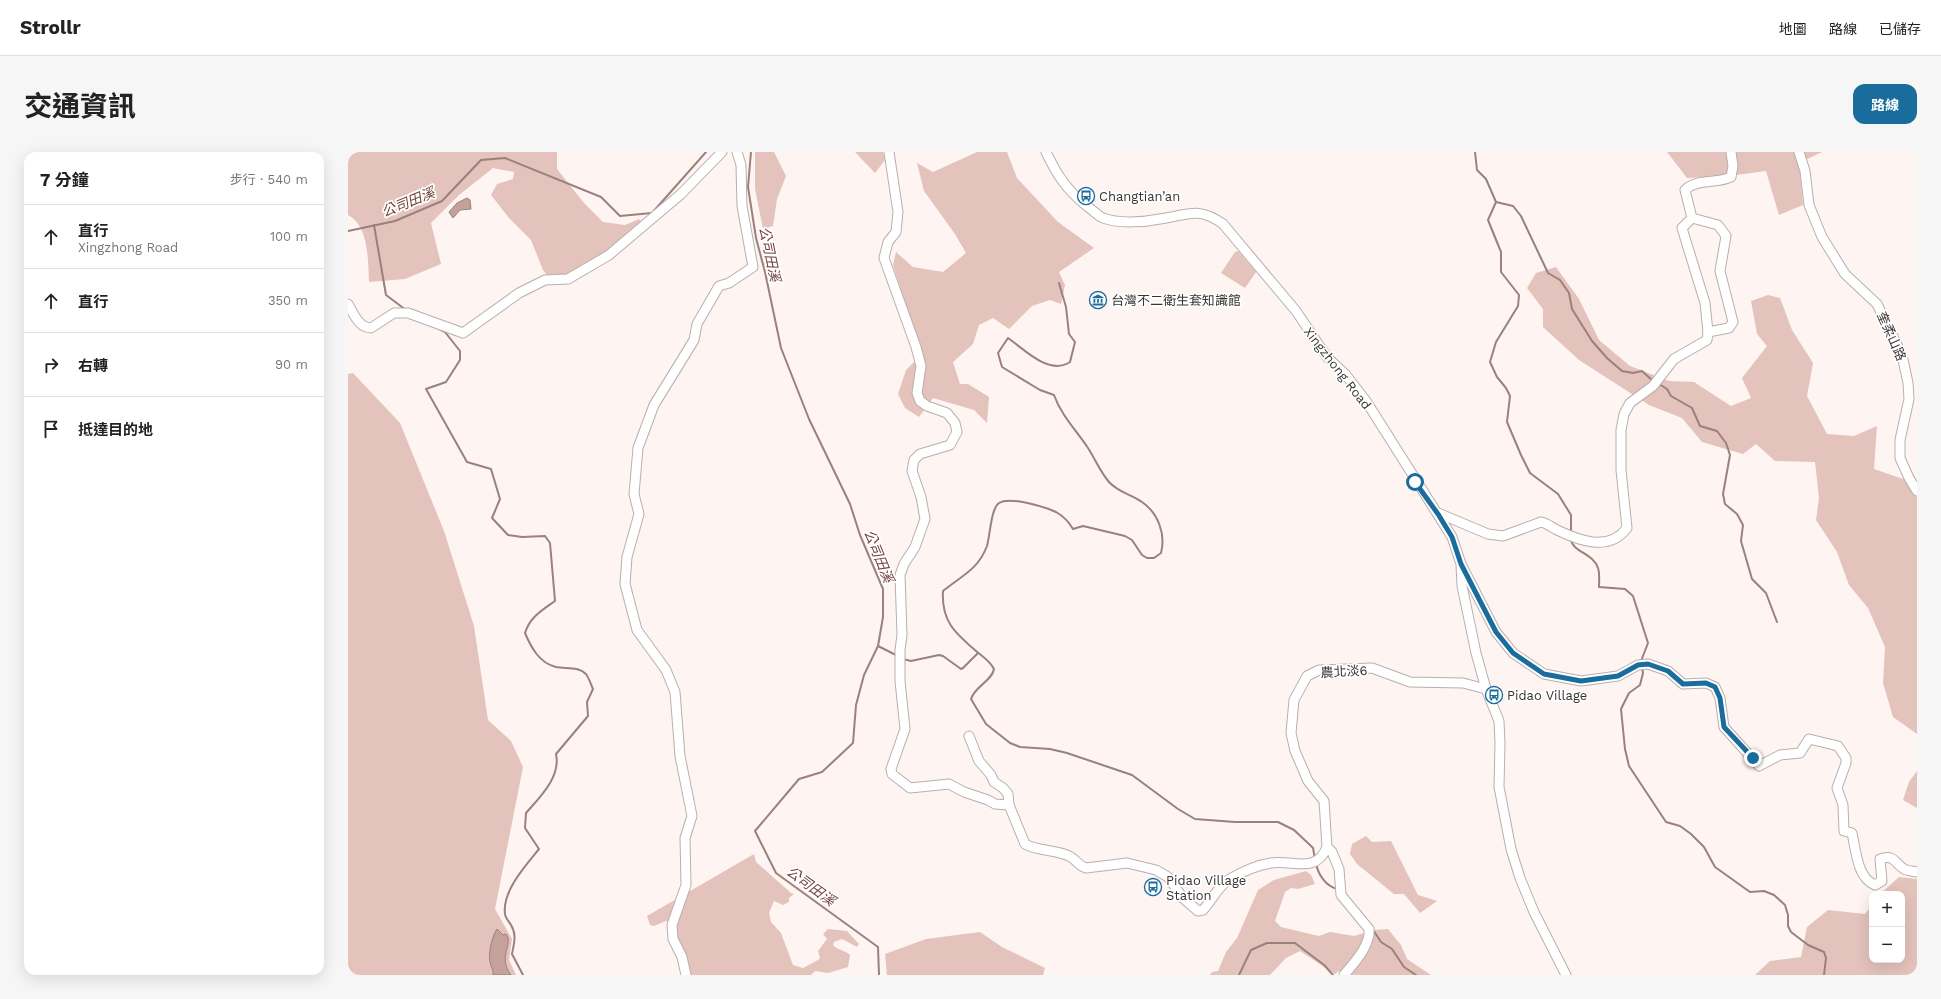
<!DOCTYPE html>
<html lang="zh-TW">
<meta charset="utf-8">
<style>
:root{--surface:#fff;--page:#f6f6f6;--text:#222;--muted:#767676;--line:#e0e0e0;--accent:#1a6c9d}
body{margin:0;font-family:"Work Sans","Noto Sans TC",sans-serif;background:var(--page);color:var(--text)}
.controls{position:absolute;right:12px;bottom:12px;display:grid;overflow:hidden;border-radius:8px;box-shadow:0 4px 16px #0002}
.controls button{width:36px;height:36px;display:grid;place-items:center;padding:0;border:0;border-bottom:1px solid var(--line);background:var(--surface);color:var(--text);font:20px sans-serif}
.stop{position:absolute;width:12px;height:12px;margin:-9px;border:3px solid #1a6c9d;border-radius:50%;background:#fff}
.stop.end{background:#1a6c9d;border-color:#fff;box-shadow:0 1px 4px #0008}
.list{margin:0;padding:0;list-style:none}
h2{display:flex;justify-content:space-between;align-items:center;height:52px;margin:0;padding:0 16px;font-size:17px}
h2 small{font-size:13px;font-weight:400;color:var(--muted)}
.list li{display:grid;grid-template-columns:26px 1fr auto;gap:12px;align-items:center;box-sizing:border-box;height:64px;padding:0 16px;border-top:1px solid var(--line)}
.list b{display:block;font-size:15px;white-space:nowrap}
.list p{margin:0;font-size:13px;white-space:nowrap;color:var(--muted)}
.list em{font-size:13px;font-style:normal;color:var(--muted)}
.icon{flex:none;width:22px;height:22px;fill:none;stroke:currentColor;stroke-width:2;stroke-linecap:round;stroke-linejoin:round}
.map{position:relative;flex:none;width:1569px;height:823px;overflow:hidden;border-radius:12px}
header{display:flex;align-items:center;gap:24px;box-sizing:border-box;height:56px;padding:0 20px;background:var(--surface);border-bottom:1px solid var(--line)}
header strong{font-size:19px}
nav{display:flex;gap:22px;margin-inline-start:auto;font-size:14px}
.intro{display:flex;align-items:center;justify-content:space-between;box-sizing:border-box;height:96px;padding:0 24px}
h1{margin:0;font-size:28px}
.button{padding:10px 18px;border-radius:12px;background:var(--accent);color:#fff;font-size:14px;font-weight:700}
main{display:flex;gap:24px;padding:0 24px}
aside{flex:1;background:var(--surface);border-radius:12px;box-shadow:0 4px 16px #0002}
.map>svg:first-child{display:block}
.green{fill:#e3c3bc}
.water{fill:#c4a19a;stroke:#9a817c}
.lines{fill:none;stroke-linecap:round;stroke-linejoin:round}
.stream{stroke:#9a817c;stroke-width:2}
.minor-casing{stroke:#b8afae;stroke-width:11}
.minor{stroke:#fff;stroke-width:9}
.route{stroke:#1a6c9d;stroke-width:5}
.labels{text-anchor:middle;stroke-width:3.5;stroke-linejoin:round;paint-order:stroke}
.poi-label{font-size:13px;fill:#393535;stroke:#fff;text-anchor:start}
.street-label{font-size:13px;fill:#393535;stroke:#fff}
.water-label{font-size:14px;font-style:italic;fill:#744138;stroke:#fff}
</style>
<header>
<strong>Strollr</strong>
<nav><a>地圖</a><a>路線</a><a>已儲存</a></nav>
</header>
<div class="intro"><h1>交通資訊</h1><a class="button">路線</a></div>
<main>
<aside>
<h2>7 分鐘<small>步行 · 540 m</small></h2>
<ul class="list">
<li><svg class="icon" aria-label="ahead" viewBox="0 0 24 24"><path d="M12 20V5M6 11l6-6 6 6"/></svg><div><b>直行</b><p>Xingzhong Road</p></div><em>100 m</em></li>
<li><svg class="icon" aria-label="ahead" viewBox="0 0 24 24"><path d="M12 20V5M6 11l6-6 6 6"/></svg><div><b>直行</b></div><em>350 m</em></li>
<li><svg class="icon" aria-label="right" viewBox="0 0 24 24"><path d="M7 20v-9h11M14 6l5 5-5 5"/></svg><div><b>右轉</b></div><em>90 m</em></li>
<li><svg class="icon" aria-label="arrive" viewBox="0 0 24 24"><path d="M6 21V4h12l-3 4 3 4H6"/></svg><div><b>抵達目的地</b></div></li>
</ul>
</aside>
<div class="map">
<svg width="1569" height="823" viewBox="0 0 1569 823">
<rect width="100%" height="100%" fill="#fef4f2"/>
<g class="green">
<path d="M0 0H209V17L236 51 255 70 277 73 291 67 295 71 284 84 220 123 201 126 195 118 183 88 161 66 143 43 149 32 165 27 166 20 145 16 111 43 83 71 93 112 57 127 21 130C20 108 21 74 0 63Z"/>
<path d="M407 0H426L438 24 429 47 425 74 415 77 407 37Z"/>
<path d="M507 0H535L537 8 527 21Z"/>
<path d="M629 0H659L669 26 710 70 746 96 711 120 717 133 713 152 702 148 684 154 661 177 645 166 631 173 625 192 605 210 612 232H620L641 245 639 271 626 258 585 246 571 265 557 256 550 242 558 218 574 202 545 113 548 100 565 115 595 120 618 101 607 82 576 39 569 11 585 20Z"/>
<path d="M1319 0H1474L1451 11 1455 53 1431 63 1418 19 1381 24 1339 26Z"/>
<path d="M890 99 908 120 897 136 873 121 887 100Z"/>
<path d="M1208 115 1231 147 1251 188 1282 214 1321 229 1346 230 1383 254 1403 246 1394 226 1419 194 1409 182 1403 149 1420 143 1432 146 1444 178 1465 211 1459 244 1479 282 1506 284 1529 274 1526 317 1561 329 1569 342V582L1545 565 1535 531 1537 495 1520 456 1501 433 1489 400 1468 368 1471 346 1467 310 1427 309 1408 292 1395 302 1354 290 1334 266 1301 253 1231 208 1195 175V157L1179 136 1188 121Z"/>
<path d="M5 221 52 271 96 379 126 474 140 568 163 589 175 615 147 757 164 787 161 808 168 823H0V222Z"/>
<path d="M1569 619V656L1555 648 1561 630Z"/>
<path d="M1018 684 1024 690 1043 689 1070 743 1089 749 1072 761 1056 742H1046L1009 712 1002 702 1004 692Z"/>
<path d="M406 702 408 710 443 741 446 742 441 746V750L435 753 426 749 421 761 423 770 433 781 445 813 455 816 470 808 472 806 470 799 479 787 475 782 480 777 499 779 511 792 509 795 494 787 486 790 485 793C489 798 497 798 502 803L500 815 480 821 467 819 463 823H337L322 771 318 769 306 774 302 773 299 764Z"/>
<path d="M958 719 963 723 967 732 950 737 943 736 937 740 927 769 933 775 971 784 982 780 1006 784 1026 778 1040 777 1053 793 1059 807 1083 823H995L991 819 987 822 952 799 938 806 922 823H862L864 820 870 819 878 800 889 786 910 738 926 728Z"/>
<path d="M1551 725 1569 727V823H1407L1422 809 1453 805 1459 775 1480 758 1517 762 1524 753V808H1554V742H1532Z"/>
<path d="M632 780 654 795 697 816 695 823H539L537 802 578 787Z"/>
</g>
<g class="water">
<path d="M119 46 122 48 123 57 112 58 105 66 101 60 109 51Z"/>
<path d="M149 777 155 783 158 782C166 792 149 805 163 823H145C146 817 143 816 142 810 140 802 144 784 149 777Z"/>
</g>
<g class="lines">
<g class="stream">
<path d="M403 0 400 35 408 86 417 120 433 196 461 267 502 352 512 383 535 437V465L530 494 516 523 508 553 505 591 474 620 451 627 407 679 428 721 530 795 531 823"/>
<path d="M1127 0 1129 18 1138 27 1148 50 1140 68 1153 100V120L1171 143 1170 154 1148 190 1142 210 1149 225 1158 236 1162 244 1159 270 1173 303 1182 321 1210 342 1223 363V382"/>
<path d="M1148 50 1165 54 1173 64 1200 121 1212 128 1221 141 1224 157 1244 189 1259 206 1274 219 1285 221 1294 219 1305 229"/>
<path d="M26 73 38 143 58 158"/>
<path d="M0 79 47 69 94 49 133 8 157 6 253 45 272 64 304 61 358 0"/>
<path d="M711 131 718 155 721 182 727 190 722 210C701 224 676 197 660 186L650 201 654 215 692 238 706 243C713 263 728 278 740 296 747 307 752 319 761 330 771 341 783 342 794 350 810 361 818 382 813 401L806 406H799L794 403 784 388 777 384 735 374 725 377C721 370 715 364 708 360 697 355 662 344 651 351 643 356 642 384 639 394 630 418 613 424 595 439 593 469 607 481 628 499 635 505 642 509 646 517 644 529 627 534 623 547L638 572 662 591 672 595 702 597 719 601 784 623 830 657 847 667 887 670H930L946 678 962 693 965 696 967 707"/>
<path d="M91 177 97 180 112 199V208L98 230 78 237 119 310 143 317 152 347 144 366 160 383 174 385 197 384 202 391 207 449C193 459 182 465 177 481 183 495 191 511 208 515 218 517 230 514 238 522 241 526 243 533 245 537L239 550 240 564 208 602C213 625 192 645 178 661L177 676 191 697C178 713 154 739 157 762 157 765 161 770 163 773 169 783 166 791 164 802L175 823"/>
<path d="M1311 232 1319 237 1323 244 1344 256 1352 274 1369 279 1378 291 1382 303 1375 342 1377 352 1389 362 1395 373 1393 389 1404 427 1418 441 1429 470"/>
<path d="M1223 388C1225 400 1245 401 1250 416 1252 422 1251 430 1251 435L1277 437 1285 444 1300 491 1293 509"/>
<path d="M530 494 550 504"/>
<path d="M555 507 563 509 591 503 595 504 613 517 615 516 630 501"/>
<path d="M1294 515 1295 521 1292 533 1281 541 1273 557 1277 597 1281 614 1318 670 1332 674 1343 682 1356 695 1367 715 1402 740 1416 739 1426 743 1437 753 1440 763V774L1443 780 1460 793 1476 800 1478 806 1476 823"/>
<path d="M968 711C970 723 978 734 989 737"/>
<path d="M1016 764 1033 790 1044 797 1056 815 1068 823"/>
<path d="M891 823 903 798 919 791H947L976 813 985 823"/>
</g>
<g class="minor-casing">
<g id="minor">
<path d="M541 0 550 60 548 80 540 90 536 106 568 195 573 214 569 241 572 249 579 254 599 261 607 271 609 280 602 293 572 302 566 308 564 319 573 345 577 367 567 395 556 412 552 423 554 483 552 498V529L557 577 543 617 544 622 562 636 601 632 616 640 640 648 647 652 661 653"/>
<path d="M698 0C710 25 719 38 740 55 745 58 750 64 755 66 770 72 797 70 812 67 840 63 850 54 875 72L948 159 979 205 998 223 1018 249 1104 385 1113 412 1114 434 1128 501 1138 537 1151 569 1152 591 1151 635 1163 697 1172 726 1186 760 1218 823"/>
<path d="M1451 0 1457 19 1461 53 1474 85 1497 122 1529 152 1554 203 1560 231 1561 247 1552 288V306L1561 326 1569 339"/>
<path d="M1344 66 1334 76 1357 151 1360 180"/>
<path d="M0 152C5 161 11 176 23 176L46 161H60L115 181 171 141 197 128 220 127 261 103 333 42 374 0"/>
<path d="M1090 361 1140 382 1155 384 1193 370C1199 371 1203 375 1209 378 1232 389 1261 400 1279 376L1273 318V278L1276 262 1282 251 1305 234 1326 207 1359 188 1360 180 1381 176 1385 170 1372 119 1378 84 1370 73 1344 66 1337 38C1349 26 1369 32 1383 25L1385 14 1383 0"/>
<path d="M1114 414 1148 480 1165 501 1196 522 1233 529 1270 524 1290 513 1300 512 1320 519 1335 532 1358 531 1367 535 1372 546 1376 575 1411 614 1432 603 1452 601 1461 587 1490 594 1498 606V611L1489 636 1495 653 1496 679 1504 681C1508 698 1509 726 1527 733L1534 729 1532 707C1547 702 1546 711 1556 717 1559 719 1565 719 1569 720"/>
<path d="M621 584 631 609 643 623 646 630 655 636 660 642 661 653 677 692C691 700 709 697 723 705 729 709 731 714 738 716L779 711 808 718 820 725 835 746 850 759 855 758C863 749 870 735 880 728 892 721 909 713 923 711 946 708 968 722 979 695"/>
<path d="M338 823 334 805 325 787 324 773 338 733 337 686 344 664 332 604 327 540 318 518 289 478 277 432 279 405 291 362 286 342 290 296 306 253 346 188 349 172 371 134 381 131 405 115 394 54 393 13 389 0"/>
<path d="M996 823C1006 811 1023 793 1021 777L993 743 991 717 984 700 979 695 976 649 960 629 947 599 943 581 946 548 959 524 971 518 1024 516 1062 530 1115 531 1138 537"/>
</g>
</g>
<use href="#minor" class="minor"/>
</g>
<g class="lines">
<path class="route" d="M1067 330 1090 362 1104 385 1113 412 1148 480 1165 501 1196 522 1233 529 1270 524 1290 513 1300 512 1320 519 1335 532 1358 531 1367 535 1372 546 1376 575 1405 606"/>
</g>
<defs>
<g id="bus-ring" transform="scale(0.9)"><circle r="9.5" fill="#fff" stroke="#1a6c9d" stroke-width="1.5"/><path d="M-5-6H5V4H4V6H2V4H-2V6H-4V4H-5ZM-3.5-4V0h7V-4ZM-3.5 1.2v1.5H-2V1.2ZM2 1.2v1.5H3.5V1.2Z" fill="#1a6c9d"/></g>
<g id="museum-ring" transform="scale(0.9)"><circle r="9.5" fill="#fff" stroke="#1a6c9d" stroke-width="1.5"/><path d="M0-6L6-3V-2H-6V-3ZM-5-1h2V3h-2ZM-1-1h2V3h-2ZM3-1h2V3H3ZM-6 4H6V6H-6Z" fill="#1a6c9d"/></g>
</defs>
<g fill-rule="evenodd">
<use href="#bus-ring" x="738" y="44"/>
<use href="#museum-ring" x="750" y="148"/>
<use href="#bus-ring" x="1146" y="543"/>
<use href="#bus-ring" x="805" y="735"/>
</g>
<g class="labels">
<g class="poi-label">
<text x="751" y="49">Changtian’an</text>
<text x="763" y="153">台灣不二衛生套知識館</text>
<text x="1159" y="548">Pidao Village</text>
<text x="818" y="733">Pidao Village<tspan x="818" dy="15">Station</tspan></text>
</g>
<g class="street-label">
<text transform="translate(1544 184) rotate(66)" y="5">奎柔山路</text>
<text transform="translate(990 216) rotate(52)" y="5">Xingzhong Road</text>
<text transform="translate(996 519) rotate(-3)" y="5">農北淡6</text>
</g>
<g class="water-label">
<text transform="translate(60 50) rotate(-22)" y="5">公司田溪</text>
<text transform="translate(422 102) rotate(78)" y="5">公司田溪</text>
<text transform="translate(531 404) rotate(68)" y="5">公司田溪</text>
<text transform="translate(463 734) rotate(36)" y="5">公司田溪</text>
</g>
</g>
</svg>
<div class="controls">
<button>+</button>
<button>−</button>
</div>
<div class="stop" style="left:1067px;top:330px"></div>
<div class="stop end" style="left:1405px;top:606px"></div>
</div>
</main>
